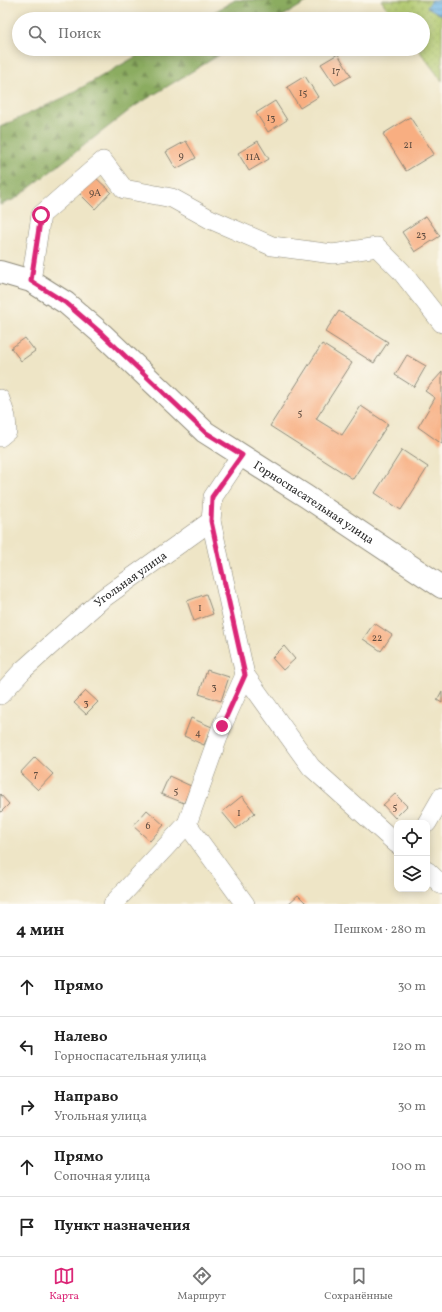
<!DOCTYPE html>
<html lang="ru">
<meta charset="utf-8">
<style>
:root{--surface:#fff;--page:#f2f2f2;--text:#222;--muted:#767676;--line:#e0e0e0;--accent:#db2777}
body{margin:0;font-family:Vollkorn,serif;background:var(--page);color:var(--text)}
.controls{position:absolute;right:12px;bottom:12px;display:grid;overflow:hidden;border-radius:8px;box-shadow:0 2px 10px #0003}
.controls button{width:36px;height:36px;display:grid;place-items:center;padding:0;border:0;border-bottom:1px solid var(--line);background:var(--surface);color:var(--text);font:20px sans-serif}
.stop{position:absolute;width:12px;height:12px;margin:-9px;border:3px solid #db2777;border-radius:50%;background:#fff}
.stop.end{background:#db2777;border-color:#fff;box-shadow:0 1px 4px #0008}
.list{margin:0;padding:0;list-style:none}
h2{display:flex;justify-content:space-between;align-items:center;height:52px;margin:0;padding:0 16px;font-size:17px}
h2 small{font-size:13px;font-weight:400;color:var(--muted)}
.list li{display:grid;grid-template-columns:26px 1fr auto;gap:12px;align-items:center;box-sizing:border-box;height:60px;padding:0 16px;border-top:1px solid var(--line)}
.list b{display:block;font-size:15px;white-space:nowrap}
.list p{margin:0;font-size:13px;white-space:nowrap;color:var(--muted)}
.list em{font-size:13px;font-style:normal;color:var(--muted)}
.icon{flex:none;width:22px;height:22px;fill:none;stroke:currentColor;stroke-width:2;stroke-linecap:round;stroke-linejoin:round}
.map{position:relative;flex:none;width:442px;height:904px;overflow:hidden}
.search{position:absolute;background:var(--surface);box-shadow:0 2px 10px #0003;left:12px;right:12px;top:12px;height:44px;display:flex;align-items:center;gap:10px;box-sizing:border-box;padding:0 14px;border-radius:22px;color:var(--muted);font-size:15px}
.sheet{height:352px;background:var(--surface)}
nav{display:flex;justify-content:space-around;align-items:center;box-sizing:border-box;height:56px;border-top:1px solid var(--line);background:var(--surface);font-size:11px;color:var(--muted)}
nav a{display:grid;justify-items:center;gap:2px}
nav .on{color:var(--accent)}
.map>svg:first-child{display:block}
.grass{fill:url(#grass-dots);stroke:#6d794c}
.forest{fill:url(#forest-firs);stroke:#5b6c46}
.water{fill:url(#water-rules);stroke:#4e7088}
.building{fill:#f8ae81}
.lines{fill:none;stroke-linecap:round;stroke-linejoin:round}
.minor-casing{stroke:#8c8878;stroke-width:20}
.major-casing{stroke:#8c8878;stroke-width:24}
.minor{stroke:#fff;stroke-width:19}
.major{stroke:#fff;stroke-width:22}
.route{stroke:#db2777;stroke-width:5}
.labels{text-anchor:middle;stroke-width:3;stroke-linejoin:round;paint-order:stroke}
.number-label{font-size:10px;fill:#5e4c40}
.street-label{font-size:12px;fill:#2b2b2b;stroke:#fbf7ec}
</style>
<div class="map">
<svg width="442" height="904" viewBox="0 0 442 904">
<defs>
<pattern id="grass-dots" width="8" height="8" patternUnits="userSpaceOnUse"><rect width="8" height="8" fill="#afc76c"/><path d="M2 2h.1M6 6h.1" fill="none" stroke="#97ab5e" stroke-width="1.8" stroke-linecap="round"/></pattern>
<pattern id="forest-firs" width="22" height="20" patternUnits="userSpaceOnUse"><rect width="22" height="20" fill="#8bac60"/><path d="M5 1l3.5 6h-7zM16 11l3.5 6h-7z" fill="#728c4f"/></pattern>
<pattern id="water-rules" width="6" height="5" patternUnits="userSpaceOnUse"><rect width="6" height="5" fill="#70b6e6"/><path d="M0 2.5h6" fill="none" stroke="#5c94bb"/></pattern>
</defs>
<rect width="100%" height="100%" fill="#fbf7ec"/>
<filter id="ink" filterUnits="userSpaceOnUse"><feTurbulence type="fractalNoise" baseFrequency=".025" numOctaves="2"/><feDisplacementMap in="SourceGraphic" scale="8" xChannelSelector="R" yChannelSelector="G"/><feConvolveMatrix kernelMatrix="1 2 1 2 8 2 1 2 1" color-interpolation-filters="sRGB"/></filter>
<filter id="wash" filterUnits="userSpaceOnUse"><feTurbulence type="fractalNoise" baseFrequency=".012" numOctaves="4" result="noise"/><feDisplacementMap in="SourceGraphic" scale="16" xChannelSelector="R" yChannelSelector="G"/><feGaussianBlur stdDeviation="0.9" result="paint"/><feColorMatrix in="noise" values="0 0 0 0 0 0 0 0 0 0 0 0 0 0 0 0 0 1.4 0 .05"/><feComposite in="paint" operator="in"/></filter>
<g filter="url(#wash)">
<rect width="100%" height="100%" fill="#eee5c6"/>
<path class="grass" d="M381 0H442V81L418 49H423V19H395Z"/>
<g class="forest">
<path d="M235 0H310L278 19H202Z"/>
<path d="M149 49H229L135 106 15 199 0 205V127L67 96Z"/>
</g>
<path class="water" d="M432 0H442V15L427 7Z"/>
<g id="blocks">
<g class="building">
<path d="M338 54 351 76 335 85 321 64Z"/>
<path d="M305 76 318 97 300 108 287 87Z"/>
<path d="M275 101 287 120 268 132 256 113Z"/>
<path d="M410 117 434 154 406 171 383 134Z"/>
<path d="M186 141 196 158 176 169 166 152Z"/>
<path d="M258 141 269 159 249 171 238 153Z"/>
<path d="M94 176 111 192 95 209 79 193Z"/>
<path d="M426 216 440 236 415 252 402 232Z"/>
<path d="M339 311 388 342 374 363 325 332Z"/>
<path d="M25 338 35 351 21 361 11 348Z"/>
<path d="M322 344 352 363 316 419 342 435 361 406 388 424 353 479 270 426Z"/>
<path d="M407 355 426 366 414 387 395 375Z"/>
<path d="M442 372V444L418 427 435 398 425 391Z"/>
<path d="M402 450 428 467 401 510 375 493Z"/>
<path d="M206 594 213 614 194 621 187 601Z"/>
<path d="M374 623 392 635 381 651 363 639Z"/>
<path d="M284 646 295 659 283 670 272 658Z"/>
<path d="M207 670 229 677 221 701 199 694Z"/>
<path d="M86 691 98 702 86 714 74 703Z"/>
<path d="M442 691V703L437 700Z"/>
<path d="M191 718 212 727 204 745 184 736Z"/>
<path d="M35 757 53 774 38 790 20 773Z"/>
<path d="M169 776 191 786 184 803 161 794Z"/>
<path d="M0 794 9 804 0 813Z"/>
<path d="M395 794 407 806 395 818 383 805Z"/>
<path d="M242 796 255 813 236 829 222 812Z"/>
<path d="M147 810 164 825 150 841 133 826Z"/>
<path d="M298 895 307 904H288Z"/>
</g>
</g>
</g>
<g filter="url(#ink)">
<use href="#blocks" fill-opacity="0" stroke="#8c8878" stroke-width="1"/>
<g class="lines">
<g class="minor-casing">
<g id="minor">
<path d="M31 281 41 215 103 161 124 189 172 198 210 219 272 246 333 254 377 247 401 271 442 323"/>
<path d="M0 399 6 417 7 431 0 437"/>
<path d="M211 521 245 675 222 726 187 824 245 904"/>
<path d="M245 675 311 767 397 844"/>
<path id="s1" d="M0 695 23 670 102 599 211 521 213 497 241 455"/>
<path d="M427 823 442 797"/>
<path d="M427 871 442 885"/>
<path d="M113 904 187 824"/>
</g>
</g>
<g class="major-casing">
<g id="major">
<path id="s2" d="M0 272 31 281 66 303 102 334 205 432 307 497 442 587"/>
</g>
</g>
<use href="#minor" class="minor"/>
<use href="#major" class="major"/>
</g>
</g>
<g class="lines" filter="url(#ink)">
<path class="route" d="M41 215 31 281 66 303 102 334 205 432 242 455 212 497 211 521 245 675 222 726"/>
</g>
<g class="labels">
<g class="number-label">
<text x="336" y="74">17</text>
<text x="303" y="96">15</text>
<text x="271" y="121">13</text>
<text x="408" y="148">21</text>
<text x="181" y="159">9</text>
<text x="253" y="160">11А</text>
<text x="95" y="196">9А</text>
<text x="421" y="238">23</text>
<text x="300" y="416">5</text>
<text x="200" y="611">1</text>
<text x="377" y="641">22</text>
<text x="214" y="690">3</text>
<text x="86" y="706">3</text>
<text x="198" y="736">4</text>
<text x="36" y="777">7</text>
<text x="176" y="794">5</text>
<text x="395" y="810">5</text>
<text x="239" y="816">1</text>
<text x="148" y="829">6</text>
</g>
<g class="street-label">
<text dy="4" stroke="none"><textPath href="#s2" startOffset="393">Горноспасательная улица</textPath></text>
<text dy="4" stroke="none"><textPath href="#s1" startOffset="175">Угольная улица</textPath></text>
</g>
</g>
</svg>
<div class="controls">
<button><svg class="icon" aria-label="locate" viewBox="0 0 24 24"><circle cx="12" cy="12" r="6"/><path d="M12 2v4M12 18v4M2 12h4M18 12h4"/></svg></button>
<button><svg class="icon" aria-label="layers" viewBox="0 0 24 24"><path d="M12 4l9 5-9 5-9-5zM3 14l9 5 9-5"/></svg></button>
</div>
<div class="stop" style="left:41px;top:215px"></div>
<div class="stop end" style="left:222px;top:726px"></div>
<div class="search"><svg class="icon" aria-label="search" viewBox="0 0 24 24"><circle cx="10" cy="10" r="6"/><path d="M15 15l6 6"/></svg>Поиск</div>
</div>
<section class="sheet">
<h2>4 мин<small>Пешком · 280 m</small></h2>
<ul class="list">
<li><svg class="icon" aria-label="ahead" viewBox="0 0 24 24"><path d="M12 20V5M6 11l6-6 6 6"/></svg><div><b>Прямо</b></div><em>30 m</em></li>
<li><svg class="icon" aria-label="left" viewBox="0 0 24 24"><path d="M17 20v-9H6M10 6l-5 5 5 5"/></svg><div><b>Налево</b><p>Горноспасательная улица</p></div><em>120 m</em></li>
<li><svg class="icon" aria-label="right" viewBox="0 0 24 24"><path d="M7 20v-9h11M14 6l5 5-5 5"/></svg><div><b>Направо</b><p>Угольная улица</p></div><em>30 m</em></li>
<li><svg class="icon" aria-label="ahead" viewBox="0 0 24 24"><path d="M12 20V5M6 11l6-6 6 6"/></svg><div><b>Прямо</b><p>Сопочная улица</p></div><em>100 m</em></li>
<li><svg class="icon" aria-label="arrive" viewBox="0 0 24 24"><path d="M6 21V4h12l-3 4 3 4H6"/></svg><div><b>Пункт назначения</b></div></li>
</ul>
</section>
<nav>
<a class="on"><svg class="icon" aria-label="map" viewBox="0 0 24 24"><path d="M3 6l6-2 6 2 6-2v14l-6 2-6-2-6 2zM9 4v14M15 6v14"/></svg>Карта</a>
<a><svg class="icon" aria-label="directions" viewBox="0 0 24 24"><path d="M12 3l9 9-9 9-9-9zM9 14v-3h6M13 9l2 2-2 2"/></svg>Маршрут</a>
<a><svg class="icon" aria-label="saved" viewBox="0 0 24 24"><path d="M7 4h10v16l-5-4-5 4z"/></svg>Сохранённые</a>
</nav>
